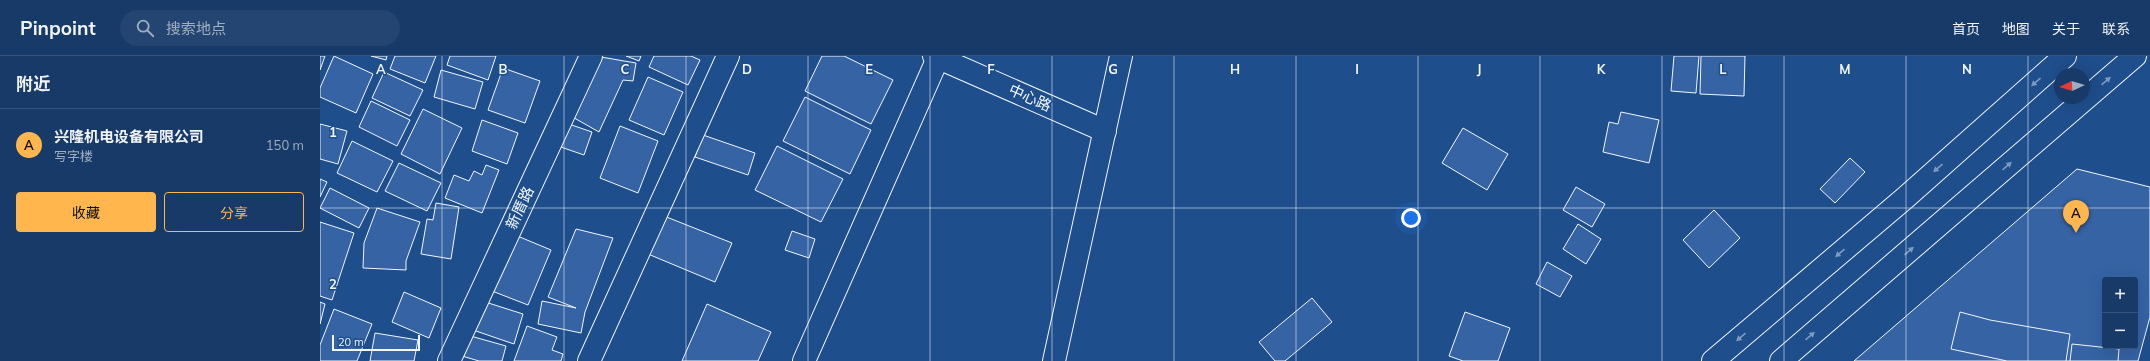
<!DOCTYPE html>
<html lang="zh">
<meta charset="utf-8">
<style>
:root{--surface:#173a69;--page:#244571;--text:#f1f3f6;--muted:#9eadc0;--line:#36547d;--accent:#ffb74d}
body{margin:0;font-family:Mulish,"Noto Sans SC",sans-serif;background:var(--page);color:var(--text)}
.controls{position:absolute;right:12px;bottom:12px;display:grid;overflow:hidden;border-radius:4px;box-shadow:0 4px 16px #0002}
.controls button{width:36px;height:36px;display:grid;place-items:center;padding:0;border:0;border-bottom:1px solid var(--line);background:var(--surface);color:var(--text);font:20px sans-serif}
.compass{position:absolute;left:1734px;top:12px;width:36px;height:36px;border-radius:50%;background:var(--surface);box-shadow:0 4px 16px #0002;rotate:266deg}
.scale{position:absolute;left:12px;bottom:10px;width:88px;box-sizing:border-box;padding-left:4px;border:2px solid #f2f6ff;border-top:0;font-size:11px;line-height:14px;white-space:nowrap;color:#f2f6ff;-webkit-text-stroke:3px #1f4e8c;paint-order:stroke}
.you{position:absolute;left:1091px;top:162px;width:14px;height:14px;margin:-10px;border:3px solid #fff;border-radius:50%;background:#1a73e8;box-shadow:0 0 0 6px #1a73e833}
.badge{display:grid;place-items:center;width:26px;height:26px;border-radius:50%;background:var(--accent);color:#111;font-size:13px;font-weight:700}
.pin{position:absolute;translate:-50% -33px;filter:drop-shadow(0 1px 2px #0008)}
.pin::after{content:'';position:absolute;top:21px;width:14px;height:12px;background:inherit;clip-path:polygon(0 0,100% 0,50% 100%)}
.list{margin:0;padding:0;list-style:none}
h2{display:flex;justify-content:space-between;align-items:center;height:52px;margin:0;padding:0 16px;font-size:17px}
h2 small{font-size:13px;font-weight:400;color:var(--muted)}
.list li{display:grid;grid-template-columns:26px 1fr auto;gap:12px;align-items:center;box-sizing:border-box;height:72px;padding:0 16px;border-top:1px solid var(--line)}
.list b{display:block;font-size:15px;white-space:nowrap}
.list p{margin:0;font-size:13px;white-space:nowrap;color:var(--muted)}
.list em{font-size:13px;font-style:normal;color:var(--muted)}
.actions{display:flex;gap:8px;padding:12px 16px}
.actions a{flex:1;padding:9px 0;border:1px solid var(--accent);border-radius:4px;text-align:center;font-size:14px;color:var(--accent)}
.actions .main{background:var(--accent);color:#111}
.icon{flex:none;width:22px;height:22px;fill:none;stroke:currentColor;stroke-width:2;stroke-linecap:round;stroke-linejoin:round}
.map{position:relative;flex:none;width:1830px;height:305px;overflow:hidden}
header{display:flex;align-items:center;gap:24px;box-sizing:border-box;height:56px;padding:0 20px;background:var(--surface);border-bottom:1px solid var(--line)}
header strong{font-size:19px}
nav{display:flex;gap:22px;margin-inline-start:auto;font-size:14px}
.search{width:280px;height:36px;background:var(--page);display:flex;align-items:center;gap:10px;box-sizing:border-box;padding:0 14px;border-radius:22px;color:var(--muted);font-size:15px}
main{display:flex}
aside{flex:1;background:var(--surface)}
.map>svg:first-child{display:block}
.building{fill:#3563a3;stroke:#f2f6ff;fill-rule:evenodd}
.lines{fill:none;stroke-linecap:round;stroke-linejoin:round}
.minor-casing{stroke:#f2f6ff;stroke-width:24}
.major-casing{stroke:#f2f6ff;stroke-width:24}
.minor{stroke:#1f4e8c;stroke-width:22}
.major{stroke:#1f4e8c;stroke-width:22}
.oneway{fill:#7e9ac0}
.grid{fill:none;stroke:#f2f6ff;stroke-width:1;stroke-opacity:0.55}
.labels{text-anchor:middle;stroke-width:3;stroke-linejoin:round;paint-order:stroke}
.street-label{font-size:15px;fill:#f2f6ff;stroke:#1f4e8c}
.grid-label{font-size:13px;text-anchor:middle;font-weight:bold;fill:#f2f6ff;stroke:#1f4e8c;stroke-width:3;stroke-linejoin:round;paint-order:stroke}
</style>
<header>
<strong>Pinpoint</strong>
<div class="search"><svg class="icon" aria-label="search" viewBox="0 0 24 24"><circle cx="10" cy="10" r="6"/><path d="M15 15l6 6"/></svg>搜索地点</div>
<nav><a>首页</a><a>地图</a><a>关于</a><a>联系</a></nav>
</header>
<main>
<aside>
<h2>附近<small></small></h2>
<ul class="list">
<li><span class="badge">A</span><div><b>兴隆机电设备有限公司</b><p>写字楼</p></div><em>150 m</em></li>
</ul>
<div class="actions"><a class="main">收藏</a><a>分享</a></div>
</aside>
<div class="map">
<svg width="1830" height="305" viewBox="0 0 1830 305">
<rect width="100%" height="100%" fill="#1f4e8c"/>
<g class="building">
<path d="M0 0H5L0 14Z"/>
<path d="M14 0 53 18 36 57 0 41V32Z"/>
<path d="M51 0H67L66 4Z"/>
<path d="M75 0H116L105 27 70 13Z"/>
<path d="M130 0H176L168 24 127 9Z"/>
<path d="M275 0 316 7 313 25 303 24 279 76 249 59Z"/>
<path d="M306 0H321L319 5Z"/>
<path d="M334 0H371L380 4 368 29 329 11Z"/>
<path d="M502 0H524L573 24 551 68 485 35Z"/>
<path d="M1354 0H1379L1376 37 1351 35Z"/>
<path d="M1381 0H1425L1424 40 1380 38Z"/>
<path d="M183 12 220 25 205 67 168 54Z"/>
<path d="M121 14 163 26 155 53 114 41Z"/>
<path d="M64 16 103 34 90 60 52 42Z"/>
<path d="M328 21 363 36 344 79 309 64Z"/>
<path d="M485 41 551 74 530 118 463 85Z"/>
<path d="M51 45 90 64 77 90 39 71Z"/>
<path d="M103 53 142 72 120 118 81 98Z"/>
<path d="M1301 56 1339 64 1329 107 1283 96 1289 66 1298 68Z"/>
<path d="M162 64 198 77 187 108 152 95Z"/>
<path d="M243 66 272 76 264 99 235 89Z"/>
<path d="M0 68 27 75 18 108 0 103Z"/>
<path d="M300 70 338 85 318 137 280 122Z"/>
<path d="M1143 72 1188 98 1167 134 1122 107Z"/>
<path d="M383 79 435 97 428 119 375 101Z"/>
<path d="M32 85 73 105 57 136 17 117Z"/>
<path d="M457 90 523 123 501 166 435 134Z"/>
<path d="M1530 102 1545 116 1515 147 1500 133Z"/>
<path d="M79 107 121 127 107 155 65 135Z"/>
<path d="M166 109 179 114 162 157 125 142 134 119 149 125 154 115 162 119Z"/>
<path d="M1757 113 1830 131V261L1818 305H1534ZM1785 224H1815V290H1785Z"/>
<path d="M0 123 7 126 0 141Z"/>
<path d="M1256 131 1285 148 1272 171 1243 154Z"/>
<path d="M10 132 49 152 39 172 0 152Z"/>
<path d="M116 147 139 151 131 203 101 198 107 163 113 164Z"/>
<path d="M57 152 100 166 86 205V214L43 212 44 187Z"/>
<path d="M1394 154 1420 182 1389 212 1363 184Z"/>
<path d="M344 160 412 187 395 226 328 198Z"/>
<path d="M0 166 34 177 12 244 0 240Z"/>
<path d="M1258 168 1281 183 1266 208 1243 193Z"/>
<path d="M256 173 293 182 265 256 261 277 218 268 222 245 256 252 228 241Z"/>
<path d="M472 175 495 183 489 202 465 194Z"/>
<path d="M195 179 231 194 208 249 172 235Z"/>
<path d="M1227 206 1252 220 1240 241 1216 228Z"/>
<path d="M84 236 121 252 109 282 72 266Z"/>
<path d="M992 242 1012 266 965 305H955L939 286Z"/>
<path d="M162 245 203 258 194 288 153 274Z"/>
<path d="M0 246 5 248 0 268Z"/>
<path d="M387 248 451 276 438 305H362Z"/>
<path d="M14 253 52 268 37 305H0V289Z"/>
<path d="M1145 256 1190 272 1178 305H1143L1129 300Z"/>
<path d="M1640 256 1670 264 1750 278 1746 305H1687L1631 293Z"/>
<path d="M207 270 237 281 232 294 243 298 241 305H194Z"/>
<path d="M55 277 98 284 94 305H50Z"/>
<path d="M147 279 186 290 182 305H159L142 300Z"/>
<path d="M1752 288 1799 293 1798 305H1750Z"/>
</g>
<g class="lines">
<g class="minor-casing">
<g id="minor">
<path d="M614 0 785 75"/>
<path d="M129 305 271 0"/>
<path d="M269 305 408 0"/>
<path d="M484 305 618 2"/>
<path d="M734 305 801 0"/>
</g>
</g>
<g class="major-casing">
<g id="major">
<path d="M1393 305 1585 142 1745 0"/>
<path d="M1461 305 1815 0"/>
</g>
</g>
<use href="#minor" class="minor"/>
<use href="#major" class="major"/>
</g>
<defs><path id="oneway-solid" d="M-6-.8H1V-3.2L6.5 0L1 3.2V.8H-6Z"/></defs>
<g class="oneway">
<use href="#oneway-solid" transform="translate(1786 25) rotate(-41)"/>
<use href="#oneway-solid" transform="translate(1716 26) rotate(139)"/>
<use href="#oneway-solid" transform="translate(1687 110) rotate(-41)"/>
<use href="#oneway-solid" transform="translate(1618 112) rotate(139)"/>
<use href="#oneway-solid" transform="translate(1589 195) rotate(-41)"/>
<use href="#oneway-solid" transform="translate(1520 197) rotate(139)"/>
<use href="#oneway-solid" transform="translate(1490 280) rotate(-41)"/>
<use href="#oneway-solid" transform="translate(1421 281) rotate(139)"/>
</g>
<path class="grid" d="M122 0V305M244 0V305M366 0V305M488 0V305M610 0V305M732 0V305M854 0V305M976 0V305M1098 0V305M1220 0V305M1342 0V305M1464 0V305M1586 0V305M1708 0V305M0 152H1830"/>
<g class="labels">
<g class="street-label">
<text transform="translate(710 42) rotate(24)" y="5">中心路</text>
<text transform="translate(200 152) rotate(-65)" y="5">新厝路</text>
</g>
</g>
<g class="grid-label">
<text x="61" y="18">A</text>
<text x="183" y="18">B</text>
<text x="305" y="18">C</text>
<text x="427" y="18">D</text>
<text x="549" y="18">E</text>
<text x="671" y="18">F</text>
<text x="793" y="18">G</text>
<text x="915" y="18">H</text>
<text x="1037" y="18">I</text>
<text x="1159" y="18">J</text>
<text x="1281" y="18">K</text>
<text x="1403" y="18">L</text>
<text x="1525" y="18">M</text>
<text x="1647" y="18">N</text>
<text x="13" y="81">1</text>
<text x="13" y="233">2</text>
</g>
</svg>
<div class="controls">
<button>+</button>
<button>−</button>
</div>
<svg class="compass" viewBox="-18 -18 36 36"><path d="M0-13l5 13h-10z" fill="#e53935"/><path d="M0 13l5-13h-10z" fill="#9eadc0"/></svg>
<div class="scale">20 m</div>
<div class="you"></div>
<div class="pin badge" style="left:1756px;top:177px">A</div>
</div>
</main>
